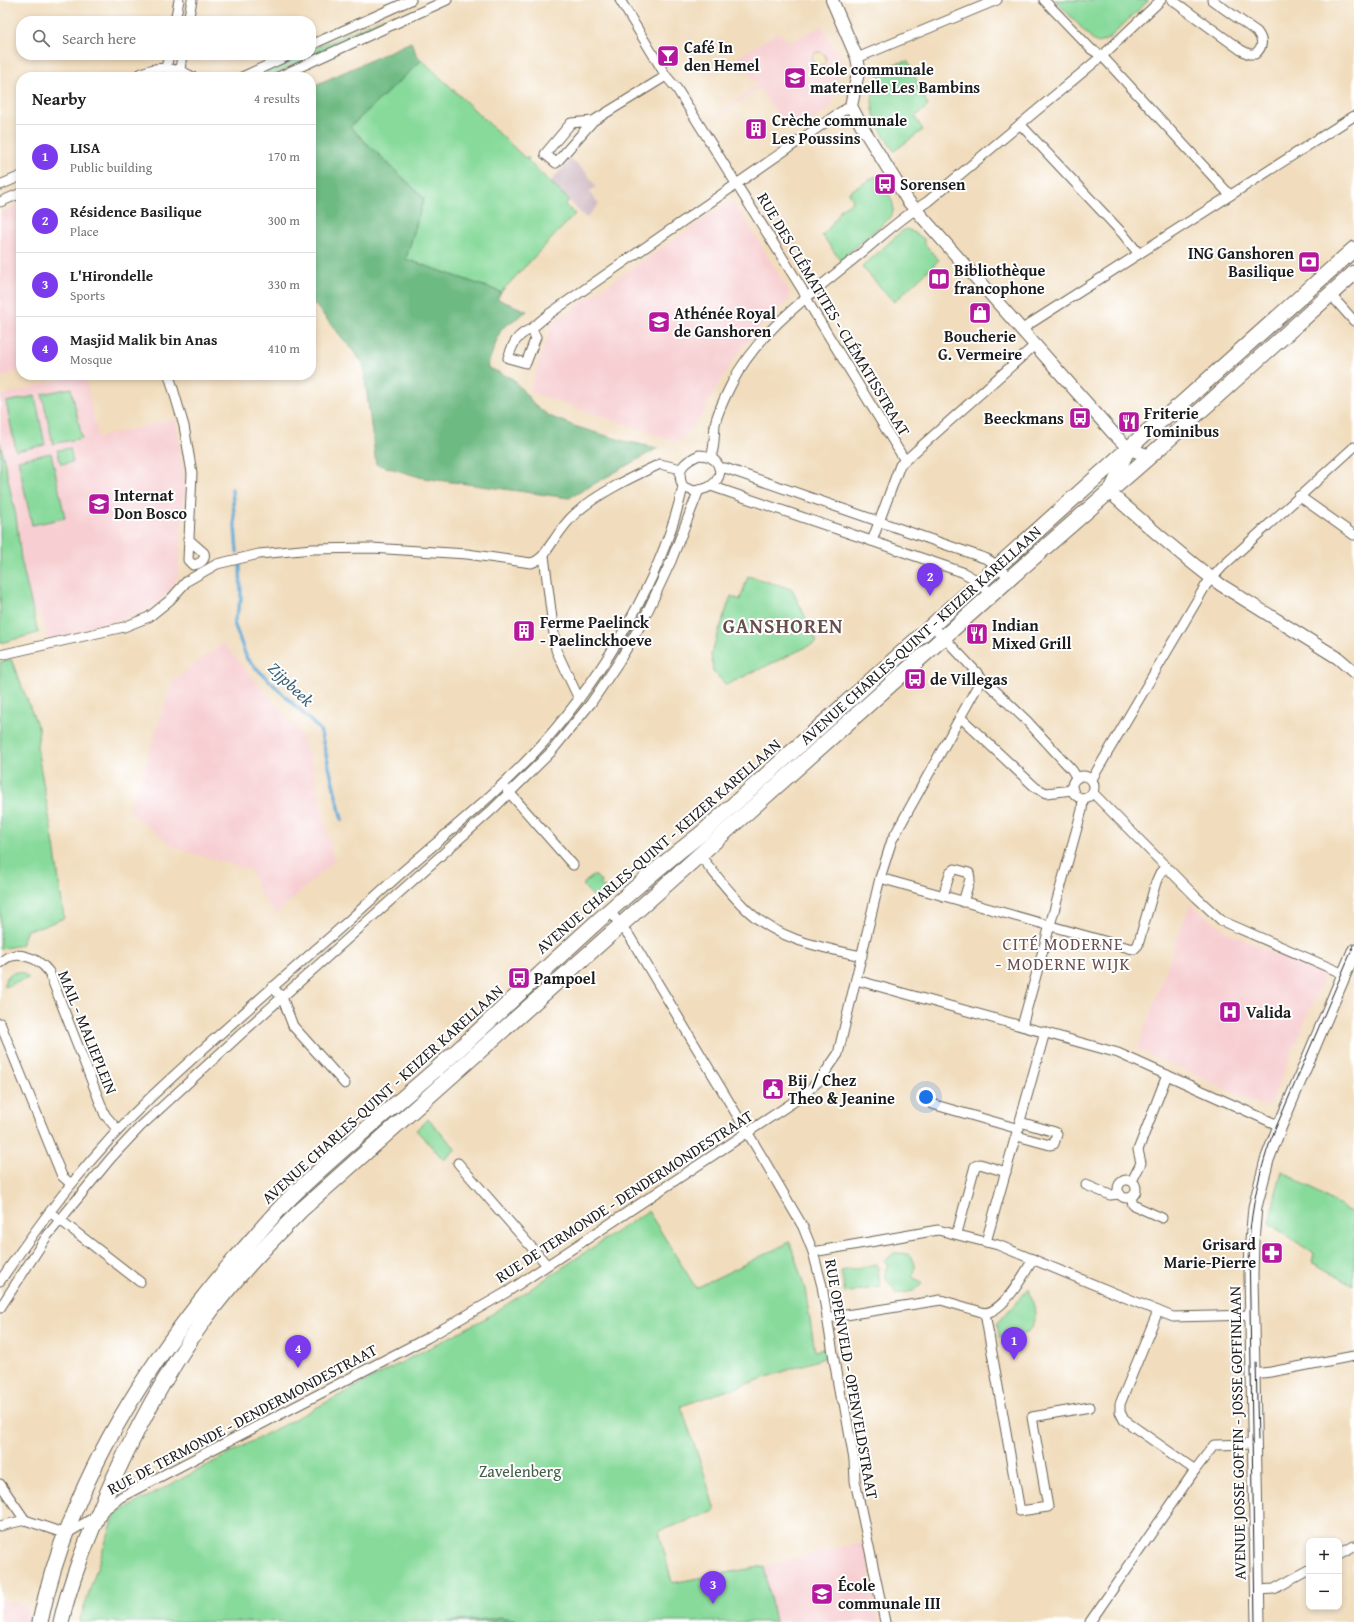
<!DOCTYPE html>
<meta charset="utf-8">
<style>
:root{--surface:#fff;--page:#f6f6f6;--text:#222;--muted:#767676;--line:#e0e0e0;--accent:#7c3aed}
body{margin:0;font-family:"Gentium Book Plus",serif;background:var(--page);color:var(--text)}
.controls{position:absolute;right:12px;bottom:12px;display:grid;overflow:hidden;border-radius:8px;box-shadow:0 2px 6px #0003}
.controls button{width:36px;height:36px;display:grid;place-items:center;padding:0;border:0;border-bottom:1px solid var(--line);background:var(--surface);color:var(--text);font:20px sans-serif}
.you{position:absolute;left:926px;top:1097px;width:14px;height:14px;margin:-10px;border:3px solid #fff;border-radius:50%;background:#1a73e8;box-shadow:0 0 0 6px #1a73e833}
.badge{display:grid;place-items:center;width:26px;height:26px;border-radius:50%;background:var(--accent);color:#fff;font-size:13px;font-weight:700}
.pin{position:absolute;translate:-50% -33px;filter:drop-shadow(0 1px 2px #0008)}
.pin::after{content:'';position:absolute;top:21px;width:14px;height:12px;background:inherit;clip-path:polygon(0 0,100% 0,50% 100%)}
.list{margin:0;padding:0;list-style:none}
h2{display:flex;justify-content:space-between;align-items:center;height:52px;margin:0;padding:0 16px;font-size:17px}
h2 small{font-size:13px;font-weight:400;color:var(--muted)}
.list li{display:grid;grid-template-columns:26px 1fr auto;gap:12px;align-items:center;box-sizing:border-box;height:64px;padding:0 16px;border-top:1px solid var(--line)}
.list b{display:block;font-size:15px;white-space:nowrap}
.list p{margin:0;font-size:13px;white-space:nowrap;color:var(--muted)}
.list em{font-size:13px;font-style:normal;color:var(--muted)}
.icon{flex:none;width:22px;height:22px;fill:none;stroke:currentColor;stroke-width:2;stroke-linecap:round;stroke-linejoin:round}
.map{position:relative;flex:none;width:1354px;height:1622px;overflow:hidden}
.search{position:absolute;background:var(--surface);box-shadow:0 2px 6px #0003;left:16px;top:16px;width:300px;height:44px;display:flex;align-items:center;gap:10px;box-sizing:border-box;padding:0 14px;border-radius:16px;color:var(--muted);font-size:15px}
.panel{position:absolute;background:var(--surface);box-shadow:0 2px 6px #0003;left:16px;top:72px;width:300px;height:308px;border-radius:16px}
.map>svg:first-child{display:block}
.built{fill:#f7cfd2}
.industrial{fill:#d2bdc6}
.green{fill:#88da9b;stroke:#527b5c}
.forest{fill:#6eba83;stroke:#456b50}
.sand{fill:#eeda9e;stroke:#857b5d}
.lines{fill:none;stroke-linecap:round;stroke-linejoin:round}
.stream{stroke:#5ea8d5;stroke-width:3.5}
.minor-casing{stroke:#676054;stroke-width:11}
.tertiary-casing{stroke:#676054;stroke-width:14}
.secondary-casing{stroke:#676054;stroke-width:15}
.primary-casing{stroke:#676054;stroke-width:17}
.minor{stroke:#fff;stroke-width:9}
.tertiary{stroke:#fff;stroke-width:12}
.secondary{stroke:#fff;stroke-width:13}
.primary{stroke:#fff;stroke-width:15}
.tram{stroke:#1c1c1c;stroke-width:1}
.labels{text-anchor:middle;stroke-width:4;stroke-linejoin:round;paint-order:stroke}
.poi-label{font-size:16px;font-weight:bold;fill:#1c1c1c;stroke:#fff;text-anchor:start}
.street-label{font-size:16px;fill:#1c1c1c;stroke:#fff}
.park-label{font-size:16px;fill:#425e48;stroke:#fff}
.water-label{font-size:17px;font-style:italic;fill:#3d6278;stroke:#fff}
.neighbourhood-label{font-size:17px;letter-spacing:1px;fill:#684e4c;stroke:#fff}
.district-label{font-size:20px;font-weight:bold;letter-spacing:1px;fill:#684e4c;stroke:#fff}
</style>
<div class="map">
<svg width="1354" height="1622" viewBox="0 0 1354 1622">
<rect width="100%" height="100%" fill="#fff"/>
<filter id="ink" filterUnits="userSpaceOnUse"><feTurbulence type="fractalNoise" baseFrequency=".025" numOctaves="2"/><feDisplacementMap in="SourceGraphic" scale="8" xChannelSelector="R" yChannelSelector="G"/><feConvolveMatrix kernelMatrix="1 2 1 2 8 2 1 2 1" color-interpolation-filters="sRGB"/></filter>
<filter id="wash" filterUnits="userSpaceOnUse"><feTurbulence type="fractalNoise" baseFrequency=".012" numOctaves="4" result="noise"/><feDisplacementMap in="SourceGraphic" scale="16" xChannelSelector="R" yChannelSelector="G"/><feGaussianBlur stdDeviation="0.9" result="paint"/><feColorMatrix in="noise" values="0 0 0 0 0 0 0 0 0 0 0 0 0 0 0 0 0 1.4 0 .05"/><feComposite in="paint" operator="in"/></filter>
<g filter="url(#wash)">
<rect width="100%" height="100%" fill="#f1ddbd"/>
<g class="built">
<path d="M822 26 842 61 832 106 797 132 787 121 784 123 759 88 720 117 718 114 757 85 738 57 778 32 789 42Z"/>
<path d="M729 202H733L750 227 790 293 789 300 766 321 747 342 729 366 700 418 678 442 529 392 552 323Z"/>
<path d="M21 203V370L0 378V213Z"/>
<path d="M74 375H85L98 437 176 419 185 485 178 575 173 586 160 601 141 614 49 639 45 633 41 613 34 614 21 559 16 516 0 442V396Z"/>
<path d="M223 643 300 733 312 763 334 861 276 914 259 892 250 870 175 848 129 811 173 681Z"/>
<path d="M1190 904 1229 933 1325 975 1269 1106 1265 1107 1137 1049Z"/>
<path d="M864 1542 879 1622H775L764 1566Z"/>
<path d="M0 1600 26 1604 31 1622H0Z"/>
</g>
<path class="industrial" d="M571 159 587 173 596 187 589 192 599 204 586 218 550 182Z"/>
<g class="green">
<path d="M1055 0H1149L1108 39 1099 43 1094 41Z"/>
<path d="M383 18 386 19V23L267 77H252L300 55H311V50Z"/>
<path d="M422 60 525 158H529L528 161 569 200 565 205 575 214 501 292 406 259 424 198 350 127Z"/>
<path d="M908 61 928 106 915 117 923 130 894 151C880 131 866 110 875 85 877 80 880 72 884 69 889 64 901 63 908 61Z"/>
<path d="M876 176C884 188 899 202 891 217L840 260 822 235 829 228 842 208 853 201 849 192Z"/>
<path d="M907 229 917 234 925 240 923 242 939 260 894 302 862 267 902 231Z"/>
<path d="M71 388 82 438 53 444 42 394Z"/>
<path d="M35 396 45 445 16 451 6 402Z"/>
<path d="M0 442 16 516 21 559 38 633 0 643Z"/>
<path d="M70 448 73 462 61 464 57 450Z"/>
<path d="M51 453 65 518 32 525 18 460Z"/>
<path d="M748 576 792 589 817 642 726 685 713 671 711 654 731 596 740 600Z"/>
<path d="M11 659 39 730 37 748 54 845 64 918 42 927 27 930 21 945 0 949V662Z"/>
<path d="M593 876H596L602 883 600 885 603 887 605 886 609 891 598 901 584 887V883Z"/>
<path d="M16 972 23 973 29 978 5 987C4 979 8 974 16 972Z"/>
<path d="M428 1119 456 1149 444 1160 416 1130Z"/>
<path d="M1282 1171 1354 1214V1286L1312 1262 1314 1254 1270 1224 1275 1196Z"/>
<path d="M648 1211 696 1288 790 1242 805 1289 815 1351 826 1348 827 1357 681 1406 705 1476 715 1511 659 1531 672 1583 764 1566 775 1622H79L115 1514 484 1319C540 1284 593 1246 648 1211Z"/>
<path d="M894 1253C898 1253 903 1253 907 1254 916 1258 917 1270 912 1276L922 1284 913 1291 896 1294C891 1281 880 1280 888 1264L884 1262Z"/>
<path d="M877 1264 881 1287 845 1293 841 1271Z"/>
<path d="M1029 1288C1032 1300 1043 1326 1025 1333 1017 1336 1007 1336 1000 1338L997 1324Z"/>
</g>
<g class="forest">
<path d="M411 42 417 56 422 60 350 127 424 198 406 259 501 292 497 299 527 311 501 329 487 367 513 379 534 404 549 416 577 427 624 441 658 448 569 498 423 478 376 464 363 363 311 300V87Z"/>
<path d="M499 1617 513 1619 518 1622H448C465 1619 482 1621 499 1617Z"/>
</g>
<circle class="sand" cx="819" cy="59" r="7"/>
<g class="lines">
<g class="stream">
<path d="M232 489 237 552"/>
<path d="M240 565 241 599 234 623 247 659 320 730 342 820"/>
</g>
</g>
</g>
<g filter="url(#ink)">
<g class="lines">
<g class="minor-casing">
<g id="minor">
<path d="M620 0 666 76 677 89 802 289 811 307 904 459"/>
<path d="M1044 0 1091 49 1102 56 1230 195"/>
<path d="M1172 0 1241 50 1249 54H1255C1263 47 1264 41 1257 32L1212 0"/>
<path d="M175 21 179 0"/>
<path d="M188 21 192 0"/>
<path d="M311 45 411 0"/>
<path d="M857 58 997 0"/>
<path d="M166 68 169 55"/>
<path d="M180 70 182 55"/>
<path d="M135 77C153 65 176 66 193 77"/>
<path d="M242 77 290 55"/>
<path d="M278 77 447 0"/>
<path d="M593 121 556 163 545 154 571 123 593 121 666 76"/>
<path d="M1020 124 1123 234 1139 254"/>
<path d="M0 185 21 176"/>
<path d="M0 202 21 193"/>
<path d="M1330 294 1354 321"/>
<path d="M531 329 549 314 839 113 851 106"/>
<path d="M531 329 536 337 526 363 508 358C513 343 517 335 531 329Z"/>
<path d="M1022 330 1031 323 1354 116"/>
<path d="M169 375 184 426 192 473 188 560 193 565C200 564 206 560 204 553L188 539"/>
<path d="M699 455C717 455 728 472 712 485 708 489 700 490 694 491L683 487C675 469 684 462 699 455Z"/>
<path d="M711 457C715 447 714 435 715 424 718 411 725 397 731 385 757 331 815 291 860 254 882 236 903 216 927 202L1102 56 1161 0"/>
<path d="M719 468H725L987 559 998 566 1010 579"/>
<path d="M711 486 962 572 980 582 991 595"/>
<path d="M1299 496 1354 535"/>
<path d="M872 541 900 465 1035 345"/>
<path d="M544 556 556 650 579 699"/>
<path d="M932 625 982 678 1027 721 1072 770 1077 778"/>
<path d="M0 655 124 627 149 617 170 600 187 581 217 564 259 554 312 549 371 548 467 554 531 563C544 559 546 550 554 540 560 531 567 521 575 514 596 494 634 476 660 464L681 469"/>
<path d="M960 717 1036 788 1046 793 1073 790"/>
<circle cx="1083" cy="787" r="11"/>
<path d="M1092 779 1206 585 1222 567 1354 447"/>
<path d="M507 790 573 865"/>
<path d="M1093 793 1196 897 1222 921 1344 974"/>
<path d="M700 856C714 872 727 890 742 905 774 939 818 947 862 956"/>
<path d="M880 878 1129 948 1134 949 1138 945 1156 882 1160 873 1166 867"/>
<path d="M943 896 950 873 955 869 969 873 970 879 963 902"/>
<path d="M609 910 630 937 764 1160 803 1227 813 1252 822 1286 840 1396 844 1403 854 1460 855 1481 885 1622"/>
<path d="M0 963C14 948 38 957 49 972L105 1115 118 1130"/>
<path d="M856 980 1118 1053 1280 1126"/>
<path d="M272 987 282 997 293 1026 345 1084"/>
<path d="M0 1023 62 1176 71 1184"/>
<path d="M1022 1026 1082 810 1083 798"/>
<path d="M932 1104 1019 1129"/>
<path d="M1017 1136 1050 1145 1054 1144 1057 1134 1055 1132 1020 1122"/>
<path d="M458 1163 547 1265"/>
<circle cx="1127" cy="1189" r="9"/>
<path d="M1132 1181 1141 1163 1138 1150 1167 1075"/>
<path d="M1086 1185 1110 1195 1120 1194"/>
<path d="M1131 1197 1133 1205 1162 1218"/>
<path d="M55 1216 140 1282"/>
<path d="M957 1233 975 1166 980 1164 1006 1172"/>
<path d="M986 1242 1045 1032"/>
<path d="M813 1252 938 1230 998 1245 1158 1311"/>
<path d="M0 1281C46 1214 93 1152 152 1096 205 1046 261 998 315 950 346 924 376 895 407 868 452 829 504 787 544 742 605 673 663 576 683 487"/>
<path d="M0 1308 47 1236 111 1158 140 1127 242 1033 493 809 551 752 591 703 618 663 643 621 671 561 699 490"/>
<path d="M985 1313 1020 1511 1048 1507 1032 1417 1090 1407"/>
<path d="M827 1318 941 1300 985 1313C1004 1311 1024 1275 1033 1259"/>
<path d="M1253 1374 1271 1372 1354 1356"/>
<path d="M1195 1470 1124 1420 1120 1412V1404L1158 1311 1173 1317 1252 1315"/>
<path d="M0 1484 25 1520"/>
<path d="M0 1526 25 1520 66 1534 98 1515 121 1497 427 1338 507 1292 801 1097 820 1080 838 1054 880 878 892 840 982 678"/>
<path d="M1339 1554 1354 1546"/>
<path d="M1257 1590 1274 1589 1309 1570"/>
<path d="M1090 1622 1195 1470 1214 1445 1255 1444"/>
</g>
</g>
<g class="tertiary-casing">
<g id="tertiary">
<path d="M832 0 857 58 859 68 851 106 861 125 908 201 1113 433 1129 449 1150 456"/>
<path d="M1129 450 1109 492C1146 524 1181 556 1221 585L1338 658 1354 672"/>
</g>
</g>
<g class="secondary-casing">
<path id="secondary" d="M1258 1622 1251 1275 1252 1241 1255 1207 1267 1160 1280 1126 1354 951"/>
</g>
<g class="primary-casing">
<g id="primary">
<path d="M40 1622C68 1486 146 1363 235 1259 255 1237 274 1213 295 1193 348 1143 404 1098 458 1050 539 976 616 900 702 833L1148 431 1180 405 1354 249"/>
<path d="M61 1622C70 1582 86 1543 102 1505 130 1440 162 1378 204 1320 232 1281 266 1246 300 1211L1018 571 1150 456 1354 273"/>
</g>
</g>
<use href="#minor" class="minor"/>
<use href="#tertiary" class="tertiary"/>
<use href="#secondary" class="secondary"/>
<use href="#primary" class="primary"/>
<g class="tram">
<path d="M1256 1362 1258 1440"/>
<path d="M1255 1622 1249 1241C1252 1206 1259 1173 1271 1139L1354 945"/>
</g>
</g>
</g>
<defs>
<g id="bar-square" transform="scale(1.15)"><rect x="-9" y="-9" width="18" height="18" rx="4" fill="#b5179e" stroke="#fff"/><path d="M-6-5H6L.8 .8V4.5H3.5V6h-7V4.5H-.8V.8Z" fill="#fff"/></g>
<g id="school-square" transform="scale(1.15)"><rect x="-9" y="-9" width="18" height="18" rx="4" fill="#b5179e" stroke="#fff"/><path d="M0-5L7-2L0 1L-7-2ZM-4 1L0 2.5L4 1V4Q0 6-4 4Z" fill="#fff"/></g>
<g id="building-square" transform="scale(1.15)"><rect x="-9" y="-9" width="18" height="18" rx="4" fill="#b5179e" stroke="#fff"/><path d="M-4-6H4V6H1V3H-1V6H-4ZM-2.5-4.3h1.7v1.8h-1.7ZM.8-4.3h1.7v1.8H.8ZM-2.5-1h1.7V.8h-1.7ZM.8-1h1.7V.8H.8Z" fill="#fff"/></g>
<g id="bus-square" transform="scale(1.15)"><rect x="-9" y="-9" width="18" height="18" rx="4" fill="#b5179e" stroke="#fff"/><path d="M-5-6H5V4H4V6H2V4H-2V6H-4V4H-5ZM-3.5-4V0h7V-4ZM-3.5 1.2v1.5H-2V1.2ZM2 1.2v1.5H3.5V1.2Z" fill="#fff"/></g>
<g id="bank-square" transform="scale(1.15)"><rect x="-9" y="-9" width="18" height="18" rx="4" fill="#b5179e" stroke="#fff"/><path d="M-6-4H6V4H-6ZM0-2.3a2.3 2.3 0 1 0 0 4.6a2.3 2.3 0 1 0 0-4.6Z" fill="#fff"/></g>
<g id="library-square" transform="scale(1.15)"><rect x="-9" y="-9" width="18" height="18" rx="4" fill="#b5179e" stroke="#fff"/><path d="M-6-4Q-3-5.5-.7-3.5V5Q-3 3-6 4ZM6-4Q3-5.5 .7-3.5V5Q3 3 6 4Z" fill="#fff"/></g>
<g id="shop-square" transform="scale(1.15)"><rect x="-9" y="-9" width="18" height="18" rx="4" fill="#b5179e" stroke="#fff"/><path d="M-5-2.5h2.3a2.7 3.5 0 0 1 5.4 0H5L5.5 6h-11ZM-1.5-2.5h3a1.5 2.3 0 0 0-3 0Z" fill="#fff"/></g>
<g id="restaurant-square" transform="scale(1.15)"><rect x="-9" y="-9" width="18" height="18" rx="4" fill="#b5179e" stroke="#fff"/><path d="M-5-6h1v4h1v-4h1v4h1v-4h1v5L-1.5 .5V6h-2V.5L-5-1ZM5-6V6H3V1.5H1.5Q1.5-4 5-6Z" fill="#fff"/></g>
<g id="hospital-square" transform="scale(1.15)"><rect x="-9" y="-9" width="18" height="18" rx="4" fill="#b5179e" stroke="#fff"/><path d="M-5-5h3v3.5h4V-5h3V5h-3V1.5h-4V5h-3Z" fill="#fff"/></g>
<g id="civic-square" transform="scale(1.15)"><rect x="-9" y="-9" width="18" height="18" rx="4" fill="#b5179e" stroke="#fff"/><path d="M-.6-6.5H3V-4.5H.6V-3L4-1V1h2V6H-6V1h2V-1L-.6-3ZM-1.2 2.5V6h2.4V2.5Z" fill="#fff"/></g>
<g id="pharmacy-square" transform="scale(1.15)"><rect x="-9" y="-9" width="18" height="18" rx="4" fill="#b5179e" stroke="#fff"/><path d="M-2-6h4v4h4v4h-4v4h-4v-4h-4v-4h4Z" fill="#fff"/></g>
</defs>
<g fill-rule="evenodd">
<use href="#bar-square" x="668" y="56"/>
<use href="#school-square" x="795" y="78"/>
<use href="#building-square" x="756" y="129"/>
<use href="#bus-square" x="885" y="184"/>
<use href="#bank-square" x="1309" y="262"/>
<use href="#library-square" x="939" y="279"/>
<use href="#shop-square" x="980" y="313"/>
<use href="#school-square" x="659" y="322"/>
<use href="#bus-square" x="1080" y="418"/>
<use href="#restaurant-square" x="1129" y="422"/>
<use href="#school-square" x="99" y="504"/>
<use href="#building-square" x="524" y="631"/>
<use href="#restaurant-square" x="977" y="634"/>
<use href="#bus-square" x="915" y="679"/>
<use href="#bus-square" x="519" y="978"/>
<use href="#hospital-square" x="1230" y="1012"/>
<use href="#civic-square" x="773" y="1089"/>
<use href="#pharmacy-square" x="1272" y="1253"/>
<use href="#school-square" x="822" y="1594"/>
</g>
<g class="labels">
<g class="poi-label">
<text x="684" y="53">Café In<tspan x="684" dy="18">den Hemel</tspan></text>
<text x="810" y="75">Ecole communale<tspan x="810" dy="18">maternelle Les Bambins</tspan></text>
<text x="772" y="126">Crèche communale<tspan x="772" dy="18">Les Poussins</tspan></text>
<text x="900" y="190">Sorensen</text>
<text x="1294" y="259" text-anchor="end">ING Ganshoren<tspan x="1294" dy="18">Basilique</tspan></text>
<text x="954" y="276">Bibliothèque<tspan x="954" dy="18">francophone</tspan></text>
<text x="674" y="319">Athénée Royal<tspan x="674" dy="18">de Ganshoren</tspan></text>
<text x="980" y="342" text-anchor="middle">Boucherie<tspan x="980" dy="18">G. Vermeire</tspan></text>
<text x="1144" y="419">Friterie<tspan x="1144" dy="18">Tominibus</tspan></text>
<text x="1064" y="424" text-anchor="end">Beeckmans</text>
<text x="114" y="501">Internat<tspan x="114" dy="18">Don Bosco</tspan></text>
<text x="540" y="628">Ferme Paelinck<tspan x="540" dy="18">- Paelinckhoeve</tspan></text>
<text x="992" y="631">Indian<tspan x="992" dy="18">Mixed Grill</tspan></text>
<text x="930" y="685">de Villegas</text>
<text x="534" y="984">Pampoel</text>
<text x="1246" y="1018">Valida</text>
<text x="788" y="1086">Bij / Chez<tspan x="788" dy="18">Theo &amp; Jeanine</tspan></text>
<text x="1256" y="1250" text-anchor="end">Grisard<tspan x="1256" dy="18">Marie-Pierre</tspan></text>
<text x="838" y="1591">École<tspan x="838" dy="18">communale III</tspan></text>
</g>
<g class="street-label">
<text transform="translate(834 314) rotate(59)" y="6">RUE DES CLÉMATITES - CLÉMATISSTRAAT</text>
<text transform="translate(920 635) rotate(-42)" y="6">AVENUE CHARLES-QUINT - KEIZER KARELLAAN</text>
<text transform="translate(658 846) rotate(-41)" y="6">AVENUE CHARLES-QUINT - KEIZER KARELLAAN</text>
<text transform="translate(88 1032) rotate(68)" y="6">MAIL - MALIEPLEIN</text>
<text transform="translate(382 1094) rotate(-42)" y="6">AVENUE CHARLES-QUINT - KEIZER KARELLAAN</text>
<text transform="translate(624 1196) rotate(-33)" y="6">RUE DE TERMONDE - DENDERMONDESTRAAT</text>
<text transform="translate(852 1379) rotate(80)" y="6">RUE OPENVELD - OPENVELDSTRAAT</text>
<text transform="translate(242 1419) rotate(-28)" y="6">RUE DE TERMONDE - DENDERMONDESTRAAT</text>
<text transform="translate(1237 1433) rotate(-91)" y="6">AVENUE JOSSE GOFFIN - JOSSE GOFFINLAAN</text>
</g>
<g class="park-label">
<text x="520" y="1477">Zavelenberg</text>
</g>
<g class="water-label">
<text transform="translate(291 684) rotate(44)" y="6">Zijpbeek</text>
</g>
<g class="neighbourhood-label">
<text x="1063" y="950">CITÉ MODERNE<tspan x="1063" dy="20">- MODERNE WIJK</tspan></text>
</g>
<g class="district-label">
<text x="783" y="633">GANSHOREN</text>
</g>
</g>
</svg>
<div class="controls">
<button>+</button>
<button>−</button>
</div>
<div class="you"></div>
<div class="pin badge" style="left:1014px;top:1360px">1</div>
<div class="pin badge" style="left:930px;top:596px">2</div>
<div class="pin badge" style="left:713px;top:1604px">3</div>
<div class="pin badge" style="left:298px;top:1368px">4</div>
<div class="search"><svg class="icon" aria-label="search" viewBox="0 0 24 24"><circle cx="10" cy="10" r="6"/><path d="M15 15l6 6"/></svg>Search here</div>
<section class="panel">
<h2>Nearby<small>4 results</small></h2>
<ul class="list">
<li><span class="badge">1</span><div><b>LISA</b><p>Public building</p></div><em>170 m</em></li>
<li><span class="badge">2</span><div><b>Résidence Basilique</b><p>Place</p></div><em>300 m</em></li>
<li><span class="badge">3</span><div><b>L'Hirondelle</b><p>Sports</p></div><em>330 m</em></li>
<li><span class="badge">4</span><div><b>Masjid Malik bin Anas</b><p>Mosque</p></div><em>410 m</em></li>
</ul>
</section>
</div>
